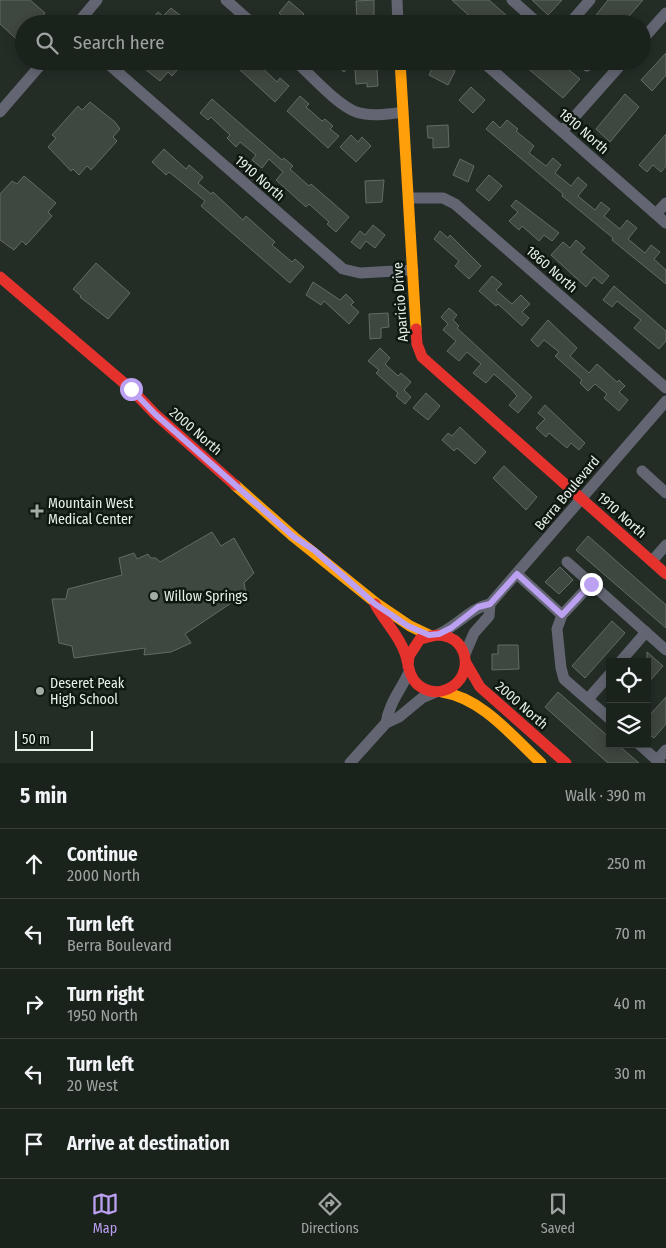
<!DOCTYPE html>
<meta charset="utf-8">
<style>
:root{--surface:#1a221c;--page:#232a25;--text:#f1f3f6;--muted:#9fa4a3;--line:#383f3b;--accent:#bca0f2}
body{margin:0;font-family:"Fira Sans Condensed",sans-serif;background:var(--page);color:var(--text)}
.controls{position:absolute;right:15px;bottom:15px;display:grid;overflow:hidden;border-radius:0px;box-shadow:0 2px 12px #0003}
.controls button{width:45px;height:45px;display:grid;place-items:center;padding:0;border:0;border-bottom:1px solid var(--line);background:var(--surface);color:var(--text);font:25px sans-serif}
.scale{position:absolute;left:15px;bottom:12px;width:78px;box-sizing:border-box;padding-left:5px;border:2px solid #e6f1e8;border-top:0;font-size:14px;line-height:18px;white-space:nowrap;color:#e6f1e8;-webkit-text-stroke:4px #0f1711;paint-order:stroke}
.stop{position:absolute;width:15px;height:15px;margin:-11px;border:4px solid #bca0f2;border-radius:50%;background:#fff}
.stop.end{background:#bca0f2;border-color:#fff;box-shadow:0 1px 5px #0008}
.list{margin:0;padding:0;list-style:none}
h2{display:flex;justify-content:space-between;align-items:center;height:65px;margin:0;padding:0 20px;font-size:21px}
h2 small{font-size:16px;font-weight:400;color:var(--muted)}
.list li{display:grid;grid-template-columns:32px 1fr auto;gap:15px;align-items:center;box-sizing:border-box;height:70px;padding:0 20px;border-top:1px solid var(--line)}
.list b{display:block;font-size:19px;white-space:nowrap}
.list p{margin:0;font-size:16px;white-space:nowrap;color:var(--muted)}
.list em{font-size:16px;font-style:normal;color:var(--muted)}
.icon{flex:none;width:28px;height:28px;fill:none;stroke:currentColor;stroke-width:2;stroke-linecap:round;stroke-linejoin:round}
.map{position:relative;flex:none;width:666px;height:763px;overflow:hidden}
.search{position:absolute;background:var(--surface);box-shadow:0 2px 12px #0003;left:15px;right:15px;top:15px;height:55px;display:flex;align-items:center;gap:12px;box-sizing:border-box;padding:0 18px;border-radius:28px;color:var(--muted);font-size:19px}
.sheet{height:415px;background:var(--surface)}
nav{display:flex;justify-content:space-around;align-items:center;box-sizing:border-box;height:70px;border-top:1px solid var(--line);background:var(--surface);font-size:14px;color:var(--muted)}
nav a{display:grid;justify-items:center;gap:2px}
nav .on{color:var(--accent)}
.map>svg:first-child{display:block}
.building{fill:#3f4741;stroke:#626b64}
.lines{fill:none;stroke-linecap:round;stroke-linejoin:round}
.street{stroke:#636672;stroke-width:11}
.slow{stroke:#ff9f0a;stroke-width:11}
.jam{stroke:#e5322d;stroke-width:11}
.route{stroke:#bca0f2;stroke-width:6}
.poi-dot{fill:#a2aca4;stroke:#0f1711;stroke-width:2}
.labels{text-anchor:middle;stroke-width:5;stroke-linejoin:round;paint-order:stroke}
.street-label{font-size:14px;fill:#e6f1e8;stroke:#0f1711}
.poi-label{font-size:14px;fill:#e6f1e8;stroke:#0f1711;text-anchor:start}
</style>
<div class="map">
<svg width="666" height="763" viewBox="0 0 666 763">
<rect width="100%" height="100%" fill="#232d26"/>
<g class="building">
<path d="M0 0H30L45 13 43 16 52 24H24V46L0 24Z"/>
<path d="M374 0V20H357L356 1Z"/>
<path d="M452 0H489L516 24H478Z"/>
<path d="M532 0H562L548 15Z"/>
<path d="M608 0H643L622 24H589Z"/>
<path d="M289 1 304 14 295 24H291L279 13Z"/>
<path d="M171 8 191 24H148L158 12 163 16Z"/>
<path d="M666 53V75L652 91 641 80Z"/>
<path d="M135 61H185L172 76 168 72 160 81Z"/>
<path d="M243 61H255L277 82 280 78 289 86 275 102 238 68Z"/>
<path d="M332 61H353L344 72Z"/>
<path d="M436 61H448L446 66 455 71 448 85 429 75Z"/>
<path d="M519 61H558L580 79 563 98Z"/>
<path d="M377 67 378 86 367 87V83L356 84 355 69Z"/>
<path d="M471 87 485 100 473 113 459 100Z"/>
<path d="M625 94 639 107 610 142 596 129Z"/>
<path d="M300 96 309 104 306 107 322 121 325 119 333 126 330 129 339 136 328 148 287 111Z"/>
<path d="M212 99 282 160 284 158 293 166 290 169 309 186 311 184 349 217 336 232 327 224 329 222 309 204 306 207 276 180 283 172 269 159 262 168 252 160 256 155 240 142 236 147 227 138 230 135 211 117 208 120 200 113Z"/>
<path d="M90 102 115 122 120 129 113 137 117 141 91 170 87 166 79 175 73 169 71 171 48 147 56 138 52 135 68 117 78 106 82 110Z"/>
<path d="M507 120 518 129 516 131 534 146 529 153 546 166 553 158 561 165 555 173 571 186 578 177 587 185 578 196 595 210 601 202 610 209 604 216 620 229 627 220 637 228 628 239 645 253 651 245 660 252 654 259 666 270V284L612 240 613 238 562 196 563 194 486 129 493 121 500 128Z"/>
<path d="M448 125 449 147 433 148V138H428L427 126Z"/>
<path d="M666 134V166L661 172 653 165 647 172 639 165Z"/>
<path d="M351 135 358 142 362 137 371 146 356 162 340 147Z"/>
<path d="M164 149 186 169 189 165 203 177 198 183 211 194 213 192 243 220 246 216 275 242 272 245 292 262 295 259 304 267 290 283 201 206 205 201 169 172 166 175 152 162Z"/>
<path d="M460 159 474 166 468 182 453 175Z"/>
<path d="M489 175 502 186 489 201 476 190Z"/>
<path d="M24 176 56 203 48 212 52 216 36 234 26 245 22 241 14 250 0 240V194L12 181 17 184Z"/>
<path d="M384 180 382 202 366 203 365 181Z"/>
<path d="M516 200 559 233 552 241 544 235 539 241 522 226 519 230 509 221 518 212 511 206Z"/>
<path d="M373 225 385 235 375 248 366 241 360 249 351 242 360 231 365 235Z"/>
<path d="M440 231 448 238 450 235 481 266 469 279 455 266 459 261 434 239Z"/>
<path d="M576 240 585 248 581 252 609 276 602 284 594 277 586 287 551 255 563 242 570 248Z"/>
<path d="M96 263 130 293 108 319 80 297 81 296 73 289Z"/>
<path d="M492 276 502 284 496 290 512 304 521 295 530 304 522 312 529 318 522 326 498 304 496 306 479 291Z"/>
<path d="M313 282 340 300 346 294 354 302 351 305 359 312 349 324 324 301 321 305 306 295Z"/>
<path d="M614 286 666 331V341L659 349 634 328 641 320 617 301 612 307 603 300Z"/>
<path d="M449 308 457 315 453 320 459 326 457 328 532 397 518 413 509 405 517 396 511 389 494 374 486 383 473 373 481 364 467 352 459 361 447 351 456 341 443 330 448 324 441 317Z"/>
<path d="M388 313 389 327 381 328V338L370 339 369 314Z"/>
<path d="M548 320 577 348 570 356 589 373 597 364 617 382 619 380 625 386 619 392 628 400 619 411 604 398 607 394 595 384 588 391 580 383 582 380 555 356 559 352 544 340 538 347 531 340Z"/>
<path d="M380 348 390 358 385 364 398 376 401 373 411 382 404 390 411 397 405 404 396 396 398 393 376 373 379 370 368 361Z"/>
<path d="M426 393 440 406 428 420 413 408Z"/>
<path d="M545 405 585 443 579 450 571 443 567 448 549 433 546 437 536 428 545 419 538 413Z"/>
<path d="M460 427 486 452 475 464 457 448 454 451 442 440 448 433 452 436Z"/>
<path d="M504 466 537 497 526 510 493 478Z"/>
<path d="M212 532 221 546 234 538 254 573 244 583 246 593 185 634 191 643 171 652 144 655 145 648 74 658 72 646 59 643 52 599H66L68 589 122 575 119 558 134 553 137 559 148 554 151 558H156L160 562Z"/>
<path d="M588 536 666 605V628L576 550Z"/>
<path d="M560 567 573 580 559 594 545 582Z"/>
<path d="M612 621 625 633 585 678 572 666Z"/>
<path d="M498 645H518L519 669 492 670V654H498Z"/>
<path d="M647 652 663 666 647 684Z"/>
<path d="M558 692 610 738V744H617L639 763H608L545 707Z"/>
<path d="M666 697V724L654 738 647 733V718Z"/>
</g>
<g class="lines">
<g class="street">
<path d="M226 0 253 24"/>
<path d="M397 0 398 24"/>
<path d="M512 0 539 24"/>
<path d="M77 24 97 0"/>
<path d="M569 24 590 0"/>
<path d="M642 40 666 13"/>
<path d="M105 61 343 269 360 273 413 270"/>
<path d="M295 61C312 76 336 104 356 112 371 117 389 114 403 112"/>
<path d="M482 61 666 223"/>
<path d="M581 61 587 66"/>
<path d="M0 112 44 61"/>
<path d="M562 131 624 61"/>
<path d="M409 198H443L455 204 666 388"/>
<path d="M656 214 666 203"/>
<path d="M642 471 666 493"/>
<path d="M652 561 666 545"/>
<path d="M567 562 666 650"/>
<path d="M517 574 562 615"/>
<path d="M591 584 562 615 557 629 561 668 564 679 610 719"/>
<path d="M439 634C458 625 471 608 490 604"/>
<path d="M465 654 474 633 489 616 490 604 666 401"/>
<path d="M620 662 646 632"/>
<path d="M588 699 610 674"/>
<path d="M386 723C389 703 401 690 409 672"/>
<path d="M639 744 660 763"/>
<path d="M657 760 666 750"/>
<path d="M350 763 386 723 399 717 422 698 436 692"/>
</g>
<g class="slow">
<path d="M400 61 416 329"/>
<path d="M235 485 294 537 376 603 410 626 429 635"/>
<path d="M442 692C482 698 513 737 541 763"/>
</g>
<g class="jam">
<path d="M0 277 131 389 155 414 235 485"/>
<path d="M416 329 417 344 422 357 666 574"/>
<path d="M375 604C384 621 399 635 405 653 409 664 408 675 417 684 424 690 433 693 442 691 475 683 472 637 439 635 433 635 426 638 420 639L409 656 408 666"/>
<path d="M466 663 480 687 566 763"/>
</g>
</g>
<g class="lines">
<path class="route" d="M131 389 155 414 294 537 314 550 375 604 408 626 429 635 439 634 451 628 478 607 490 604 517 574 562 615 591 584"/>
</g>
<g class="poi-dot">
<path d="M34.5 503.5h5v5h5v5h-5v5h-5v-5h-5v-5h5z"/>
<circle cx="154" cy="596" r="5"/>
<circle cx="40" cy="691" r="5"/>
</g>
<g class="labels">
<g class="street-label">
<text transform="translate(584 131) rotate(41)" y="5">1810 North</text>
<text transform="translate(260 178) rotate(41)" y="5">1910 North</text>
<text transform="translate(552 269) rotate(41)" y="5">1860 North</text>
<text transform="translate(400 302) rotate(-94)" y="5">Aparicio Drive</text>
<text transform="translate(196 431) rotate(41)" y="5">2000 North</text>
<text transform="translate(567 493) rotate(-50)" y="5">Berra Boulevard</text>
<text transform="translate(622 515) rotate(42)" y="5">1910 North</text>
<text transform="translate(522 705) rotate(41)" y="5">2000 North</text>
</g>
<g class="poi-label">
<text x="48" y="508">Mountain West<tspan x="48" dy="16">Medical Center</tspan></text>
<text x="164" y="601">Willow Springs</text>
<text x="50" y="688">Deseret Peak<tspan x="50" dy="16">High School</tspan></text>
</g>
</g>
</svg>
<div class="controls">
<button><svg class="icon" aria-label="locate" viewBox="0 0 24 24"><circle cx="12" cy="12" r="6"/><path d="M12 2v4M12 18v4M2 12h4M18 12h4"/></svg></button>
<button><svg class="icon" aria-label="layers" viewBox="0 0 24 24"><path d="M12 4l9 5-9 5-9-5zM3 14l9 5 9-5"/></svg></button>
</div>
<div class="scale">50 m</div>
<div class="stop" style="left:131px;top:389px"></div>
<div class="stop end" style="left:591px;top:584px"></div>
<div class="search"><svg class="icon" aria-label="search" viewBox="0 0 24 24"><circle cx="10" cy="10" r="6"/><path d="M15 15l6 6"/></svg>Search here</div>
</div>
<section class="sheet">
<h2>5 min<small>Walk · 390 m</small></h2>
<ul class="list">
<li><svg class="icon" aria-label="ahead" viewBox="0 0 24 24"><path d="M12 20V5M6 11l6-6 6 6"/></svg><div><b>Continue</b><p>2000 North</p></div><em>250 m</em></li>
<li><svg class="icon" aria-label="left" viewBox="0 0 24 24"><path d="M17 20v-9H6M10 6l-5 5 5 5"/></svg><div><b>Turn left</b><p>Berra Boulevard</p></div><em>70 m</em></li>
<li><svg class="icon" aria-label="right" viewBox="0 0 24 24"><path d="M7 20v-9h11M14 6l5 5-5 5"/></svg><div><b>Turn right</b><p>1950 North</p></div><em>40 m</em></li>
<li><svg class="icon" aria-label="left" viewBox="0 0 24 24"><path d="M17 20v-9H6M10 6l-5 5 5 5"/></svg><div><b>Turn left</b><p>20 West</p></div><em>30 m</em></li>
<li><svg class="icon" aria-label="arrive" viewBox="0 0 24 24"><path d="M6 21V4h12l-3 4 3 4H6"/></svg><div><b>Arrive at destination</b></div></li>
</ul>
</section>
<nav>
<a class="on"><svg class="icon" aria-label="map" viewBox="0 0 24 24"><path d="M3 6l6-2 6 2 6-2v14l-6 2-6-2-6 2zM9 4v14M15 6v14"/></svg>Map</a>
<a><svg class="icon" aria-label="directions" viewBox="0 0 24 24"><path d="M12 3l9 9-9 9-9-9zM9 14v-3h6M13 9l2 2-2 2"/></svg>Directions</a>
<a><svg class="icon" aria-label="saved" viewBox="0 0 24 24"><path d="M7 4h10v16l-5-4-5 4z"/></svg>Saved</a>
</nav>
